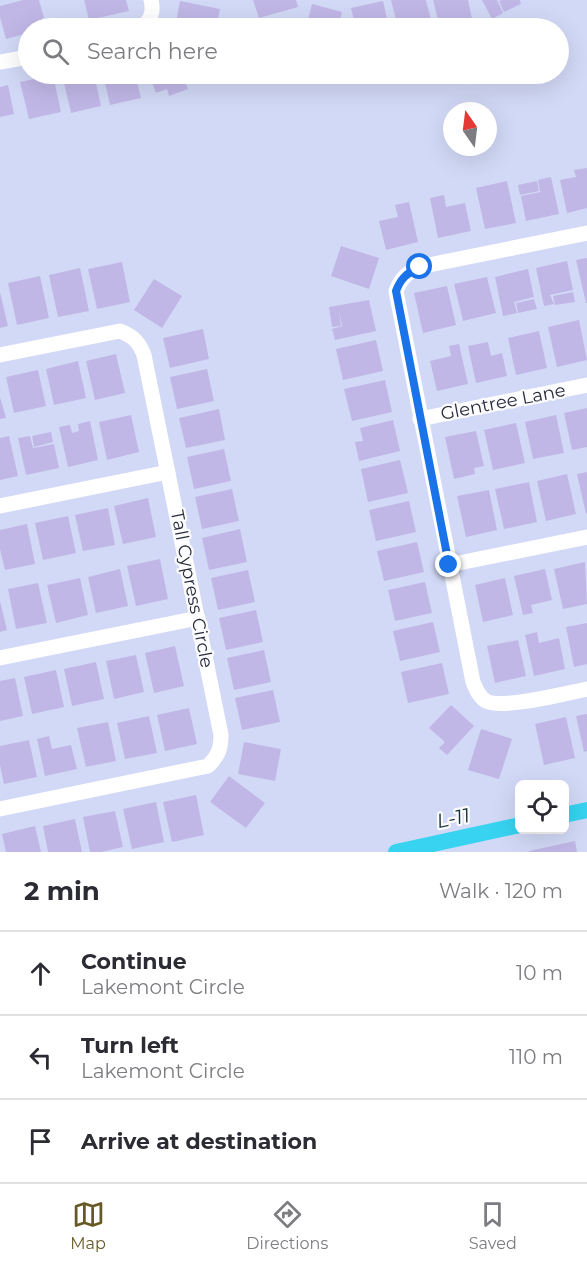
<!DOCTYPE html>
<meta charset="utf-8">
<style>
:root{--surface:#fff;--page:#f7f7f7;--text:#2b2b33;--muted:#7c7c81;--line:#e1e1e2;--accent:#675926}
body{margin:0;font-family:Montserrat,sans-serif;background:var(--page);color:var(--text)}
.controls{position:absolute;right:18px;bottom:18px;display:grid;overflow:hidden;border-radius:9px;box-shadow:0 6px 24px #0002}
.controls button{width:54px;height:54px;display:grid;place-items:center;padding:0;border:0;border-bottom:2px solid var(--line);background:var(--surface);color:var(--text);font:30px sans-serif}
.compass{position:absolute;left:443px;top:102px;width:54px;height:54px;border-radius:50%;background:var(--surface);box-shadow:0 6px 24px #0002;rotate:346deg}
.stop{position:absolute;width:18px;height:18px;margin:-14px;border:4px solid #1a73e8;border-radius:50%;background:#fff}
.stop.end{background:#1a73e8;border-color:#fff;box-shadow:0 2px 6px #0008}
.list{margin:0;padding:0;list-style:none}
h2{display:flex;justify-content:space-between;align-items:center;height:78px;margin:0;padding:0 24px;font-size:26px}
h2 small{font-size:20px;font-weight:400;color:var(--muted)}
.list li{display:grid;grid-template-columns:39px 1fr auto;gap:18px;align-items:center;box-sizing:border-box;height:84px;padding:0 24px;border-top:2px solid var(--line)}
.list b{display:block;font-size:22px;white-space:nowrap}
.list p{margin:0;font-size:20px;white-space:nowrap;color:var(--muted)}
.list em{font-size:20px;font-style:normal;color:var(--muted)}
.icon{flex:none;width:33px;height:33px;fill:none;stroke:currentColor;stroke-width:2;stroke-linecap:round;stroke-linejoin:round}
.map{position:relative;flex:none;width:587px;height:852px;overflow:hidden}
.search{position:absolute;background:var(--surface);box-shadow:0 6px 24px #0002;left:18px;right:18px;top:18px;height:66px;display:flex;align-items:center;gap:15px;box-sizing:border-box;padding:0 21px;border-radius:33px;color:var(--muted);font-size:22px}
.sheet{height:330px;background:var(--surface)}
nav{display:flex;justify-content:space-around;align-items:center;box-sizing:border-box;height:84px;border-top:2px solid var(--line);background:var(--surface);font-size:16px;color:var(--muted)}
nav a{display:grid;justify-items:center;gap:3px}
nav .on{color:var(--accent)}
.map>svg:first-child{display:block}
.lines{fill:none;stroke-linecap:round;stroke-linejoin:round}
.canal{stroke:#37d3f1;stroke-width:16}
.building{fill:#c1b7e7}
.street{stroke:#fff;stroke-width:15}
.route{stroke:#1a73e8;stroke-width:8}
.labels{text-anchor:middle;stroke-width:4.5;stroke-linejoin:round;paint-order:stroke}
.street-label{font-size:18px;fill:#272b3d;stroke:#fcfcfc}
.water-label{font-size:20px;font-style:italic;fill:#123138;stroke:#fcfcfc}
</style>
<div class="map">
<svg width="587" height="852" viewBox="0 0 587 852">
<rect width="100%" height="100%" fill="#d2d9f6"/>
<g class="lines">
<g class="canal">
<path d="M564 815 587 810"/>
<path d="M396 852 520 825"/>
</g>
</g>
<g class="building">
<path d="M23 0H39L44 18H42L44 28H28V33L6 39 0 17V6Z"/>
<path d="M84 0H126L129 11 89 20Z"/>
<path d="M253 0H296L298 7 259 18Z"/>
<path d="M391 0H426L433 28H398Z"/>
<path d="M433 0H468L473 23 440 28Z"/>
<path d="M482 0H497L503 13 492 19Z"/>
<path d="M502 0H520L521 4 504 12 499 1Z"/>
<path d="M180 1 220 9 216 28H175Z"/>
<path d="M383 1 389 28H356L351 8Z"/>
<path d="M312 4 342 12 338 28H306Z"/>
<path d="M62 74H94L101 106 71 113Z"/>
<path d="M103 74H135L141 98 110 105Z"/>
<path d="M149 74H182L188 89 169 96 167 89 156 93Z"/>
<path d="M53 75 61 112 29 119 20 82Z"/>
<path d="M8 85 14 114 0 117V87Z"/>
<path d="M587 168V208L567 213 560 180 576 177 574 170Z"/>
<path d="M551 177 559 214 526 221 521 196 540 192 538 180Z"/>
<path d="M507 181 516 223 485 229 476 188Z"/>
<path d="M537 181 539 191 520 195 518 185Z"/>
<path d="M444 195 446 207 465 203 471 231 438 238 430 198Z"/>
<path d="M409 202 418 242 386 250 379 221 398 217 395 205Z"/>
<path d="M341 246 379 258 369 289 331 276Z"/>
<path d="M587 258V303H586L576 260Z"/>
<path d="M567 261 573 290 550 295 554 304 544 306 536 268Z"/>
<path d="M122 262 130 302 97 309 88 269Z"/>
<path d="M80 268 89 311 58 317 49 275Z"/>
<path d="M528 269 534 297 514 302 517 313 503 316 495 277Z"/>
<path d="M40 276 49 318 17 325 8 283Z"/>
<path d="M487 277 496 313 463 321 454 284Z"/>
<path d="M154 279 182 296 162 328 134 310Z"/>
<path d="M447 286 456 325 423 333 414 293Z"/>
<path d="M0 292 8 326 0 328Z"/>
<path d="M573 292 575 302 555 305 553 296Z"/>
<path d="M534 299 537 309 518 313 516 303Z"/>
<path d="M369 300 376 331 335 340 332 329 346 325 342 326 339 310 341 326 332 327 329 307Z"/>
<path d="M579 320 587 360 557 367 548 327Z"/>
<path d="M203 329 209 359 170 368 163 338Z"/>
<path d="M539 331 547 368 516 375 508 338Z"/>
<path d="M376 340 383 371 343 380 336 349Z"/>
<path d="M488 342 491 356 502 353 507 376 476 383 468 346Z"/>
<path d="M459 344 468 384 437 391 430 361 451 356 449 346Z"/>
<path d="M116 354 125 393 95 400 86 361Z"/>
<path d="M78 361 86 398 54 405 46 369Z"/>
<path d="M207 369 214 401 177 409 170 377Z"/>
<path d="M38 370 46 406 14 413 6 377Z"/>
<path d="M385 380 392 412 352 421 344 389Z"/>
<path d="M0 397 6 418 0 419Z"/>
<path d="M587 408V447L572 450 564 413Z"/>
<path d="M219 409 225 440 186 448 179 418Z"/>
<path d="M131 415 139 452 107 460 99 422Z"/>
<path d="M556 415 564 453 533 459 525 422Z"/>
<path d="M393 420 400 451 359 461 355 442 363 441 360 428Z"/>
<path d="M90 421 98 460 68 467 59 427 70 425 72 433 79 431 78 424Z"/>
<path d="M516 423 525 463 493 470 484 430Z"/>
<path d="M476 431 484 466 474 468 475 474 454 479 445 437Z"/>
<path d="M51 432 53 442 34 447 32 436Z"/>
<path d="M9 436 18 476 0 480V438Z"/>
<path d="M30 436 33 448 54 444 59 468 26 475 18 438Z"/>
<path d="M224 449 231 481 194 489 187 457Z"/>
<path d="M400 460 408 493 368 502 361 469Z"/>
<path d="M587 472V513L586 514 577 474Z"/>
<path d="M567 474 576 514 546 521 537 481Z"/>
<path d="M529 482 537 522 504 529 495 489Z"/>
<path d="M232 489 239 521 202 529 195 497Z"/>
<path d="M489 490 497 530 466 537 457 496Z"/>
<path d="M148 498 156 537 123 544 114 506Z"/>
<path d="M409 501 416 532 376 541 369 510Z"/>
<path d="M108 508 115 545 83 551 75 515Z"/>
<path d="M68 516 76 553 43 560 35 523Z"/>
<path d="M27 524 35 564 5 570 0 549V530Z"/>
<path d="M240 529 247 562 209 570 202 538Z"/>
<path d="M417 542 424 572 384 581 377 551Z"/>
<path d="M160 559 168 599 136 606 127 566Z"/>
<path d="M585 562 587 604 563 609 554 569Z"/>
<path d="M120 569 128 606 96 613 88 577Z"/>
<path d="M545 569 552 600 531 605 533 613 523 615 514 576Z"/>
<path d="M248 570 255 602 218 610 211 578Z"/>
<path d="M80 578 88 615 56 623 47 585Z"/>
<path d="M505 578 513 615 483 622 475 585Z"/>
<path d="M425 582 432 613 395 621 388 590Z"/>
<path d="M38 583 47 623 16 629 8 589Z"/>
<path d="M0 601 7 630 0 632Z"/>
<path d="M256 610 263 642 226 650 219 618Z"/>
<path d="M433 622 440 652 400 661 393 631Z"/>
<path d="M587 623V664L574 667 566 627Z"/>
<path d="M537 632 539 643 559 638 565 669 534 676 525 635Z"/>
<path d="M518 640 526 676 495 683 487 646Z"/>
<path d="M175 646 184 686 154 693 145 653Z"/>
<path d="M264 650 271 682 234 690 227 658Z"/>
<path d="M136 655 144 692 114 699 106 661Z"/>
<path d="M96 662 104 699 72 706 64 669Z"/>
<path d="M442 663 449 694 408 703 401 672Z"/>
<path d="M56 670 64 707 32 714 24 677Z"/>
<path d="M15 678 23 716 0 721V681Z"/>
<path d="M273 690 280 722 242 730 235 698Z"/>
<path d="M451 705 474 726 447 755 439 748 445 742 429 728Z"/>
<path d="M189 708 197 744 165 751 157 715Z"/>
<path d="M587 714V751L584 752 576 716Z"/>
<path d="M149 716 157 753 125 759 117 723Z"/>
<path d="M566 717 575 758 544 765 535 724Z"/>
<path d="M108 722 116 761 86 767 77 728Z"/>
<path d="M481 729 512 739 499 779 468 770Z"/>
<path d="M49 736 52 749 71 745 77 769 45 776 37 739Z"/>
<path d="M29 740 37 777 4 784 0 765V746Z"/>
<path d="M244 742 281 749 275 781 238 774Z"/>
<path d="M229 776 265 803 246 828 210 802Z"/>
<path d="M196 795 204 835 172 842 163 802Z"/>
<path d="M156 802 164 842 132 849 123 809Z"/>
<path d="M115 811 123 847 101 852H90L83 817Z"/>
<path d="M75 819 82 852H48L43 826Z"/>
<path d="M35 826 41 852H6L2 834Z"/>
<path d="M575 841 577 852H529V851Z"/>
</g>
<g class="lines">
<g class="street">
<path d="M142 28C151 19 154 12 151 0"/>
<path d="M0 62 28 57"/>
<path d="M587 233 419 267C407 273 401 278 396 291L473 682C476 689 479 697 486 701 502 710 566 693 587 689"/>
<path d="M0 355 120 331C133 336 139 342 144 355L221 735C221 749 218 756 208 766L0 809"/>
<path d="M420 419 587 385"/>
<path d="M0 506 168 472"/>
<path d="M449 565 587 537"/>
<path d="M0 658 198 618"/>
</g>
</g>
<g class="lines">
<path class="route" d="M420 267C407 273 401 278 396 291L449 565"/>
</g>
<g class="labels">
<g class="street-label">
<text transform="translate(503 402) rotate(-11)" y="6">Glentree Lane</text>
<text transform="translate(192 589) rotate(79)" y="6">Tall Cypress Circle</text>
</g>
<g class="water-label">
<text transform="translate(453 818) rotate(-12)" y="7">L-11</text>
</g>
</g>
</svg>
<div class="controls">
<button><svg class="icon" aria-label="locate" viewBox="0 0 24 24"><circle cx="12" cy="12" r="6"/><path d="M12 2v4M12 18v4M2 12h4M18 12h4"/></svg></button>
</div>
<svg class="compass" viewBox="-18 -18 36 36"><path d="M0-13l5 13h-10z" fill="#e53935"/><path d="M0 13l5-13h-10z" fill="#7c7c81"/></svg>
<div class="stop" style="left:420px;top:267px"></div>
<div class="stop end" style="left:449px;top:565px"></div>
<div class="search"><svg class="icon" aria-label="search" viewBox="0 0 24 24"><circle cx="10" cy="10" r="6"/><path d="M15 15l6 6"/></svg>Search here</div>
</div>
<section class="sheet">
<h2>2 min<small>Walk · 120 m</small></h2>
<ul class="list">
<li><svg class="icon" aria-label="ahead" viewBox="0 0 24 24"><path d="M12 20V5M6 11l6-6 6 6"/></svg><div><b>Continue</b><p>Lakemont Circle</p></div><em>10 m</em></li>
<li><svg class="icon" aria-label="left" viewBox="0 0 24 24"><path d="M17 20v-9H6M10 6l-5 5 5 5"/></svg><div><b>Turn left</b><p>Lakemont Circle</p></div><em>110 m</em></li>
<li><svg class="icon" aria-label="arrive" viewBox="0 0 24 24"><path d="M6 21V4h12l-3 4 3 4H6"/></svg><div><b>Arrive at destination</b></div></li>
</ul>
</section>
<nav>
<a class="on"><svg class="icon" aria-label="map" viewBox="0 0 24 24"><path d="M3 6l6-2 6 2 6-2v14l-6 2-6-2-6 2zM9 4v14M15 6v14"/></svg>Map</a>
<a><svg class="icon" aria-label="directions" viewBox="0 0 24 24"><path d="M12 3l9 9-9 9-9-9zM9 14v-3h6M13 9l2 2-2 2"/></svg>Directions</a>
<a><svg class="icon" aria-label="saved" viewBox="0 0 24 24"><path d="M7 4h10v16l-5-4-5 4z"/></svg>Saved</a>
</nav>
